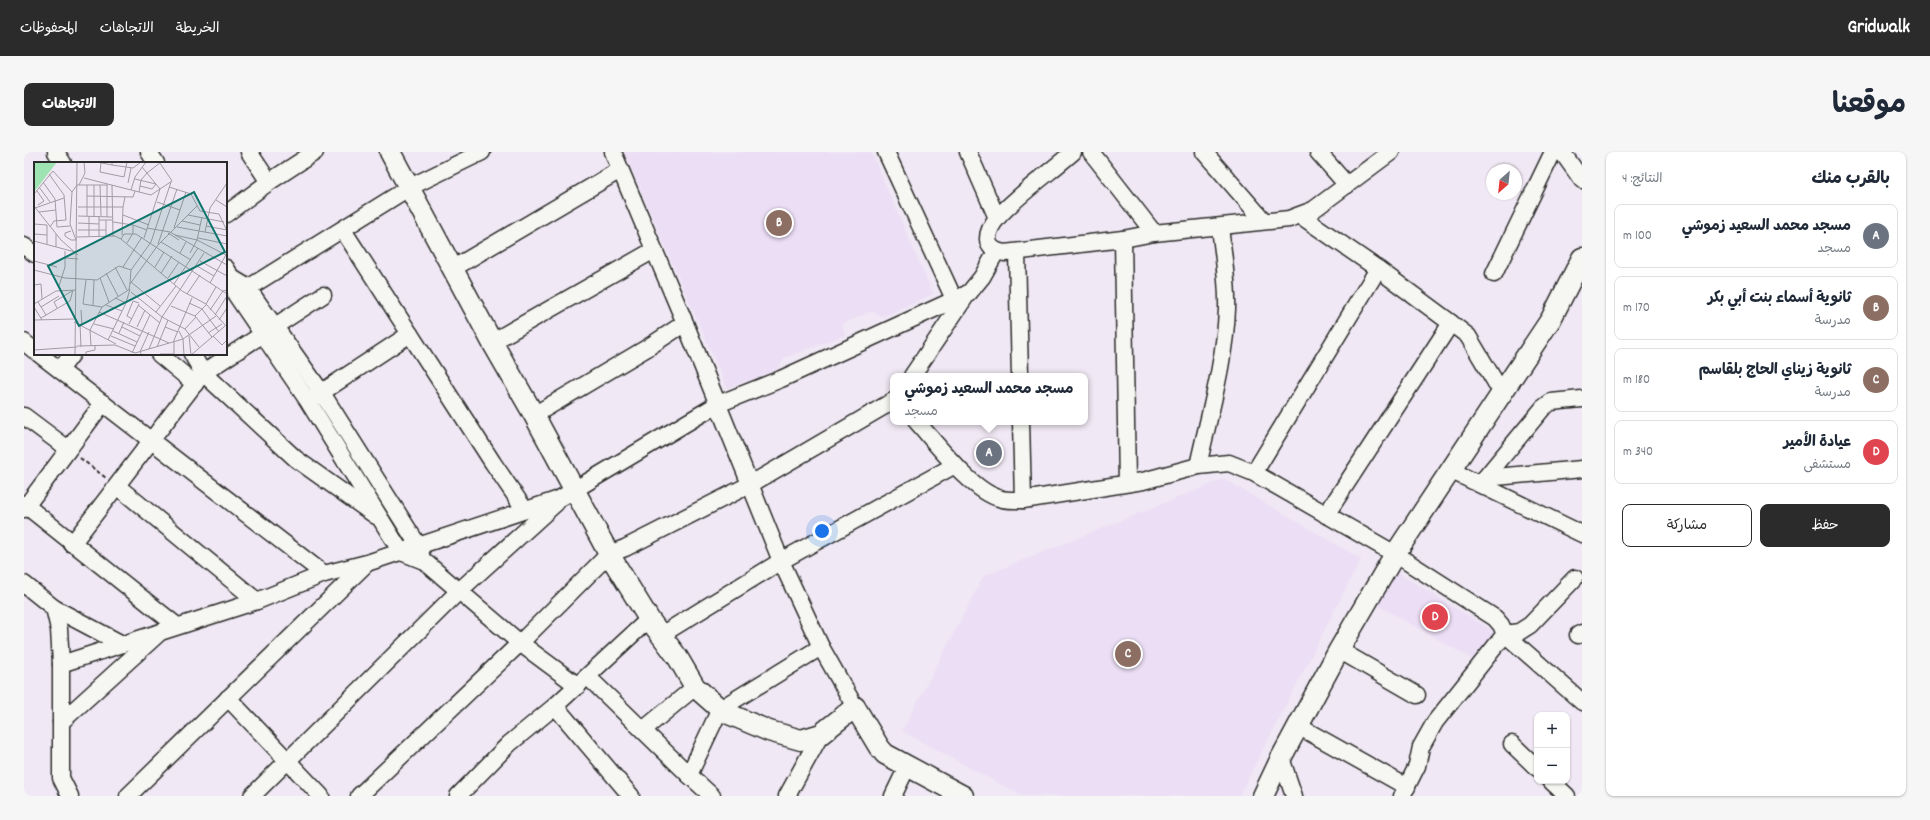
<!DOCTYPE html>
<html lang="ar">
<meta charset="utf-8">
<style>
:root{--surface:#fff;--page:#f6f6f7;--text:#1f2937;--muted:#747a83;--line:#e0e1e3;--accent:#2b2b2b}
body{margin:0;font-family:Dekko,"Playpen Sans Arabic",sans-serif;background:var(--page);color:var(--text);direction:rtl}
.controls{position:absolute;right:12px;bottom:12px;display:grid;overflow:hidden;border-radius:8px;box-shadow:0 1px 3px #0004}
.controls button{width:36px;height:36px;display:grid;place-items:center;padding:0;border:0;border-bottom:1px solid var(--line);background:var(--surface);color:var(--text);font:20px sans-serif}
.compass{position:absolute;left:1462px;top:12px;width:36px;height:36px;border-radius:50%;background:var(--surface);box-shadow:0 1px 3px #0004;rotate:207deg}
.you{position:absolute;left:798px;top:379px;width:14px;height:14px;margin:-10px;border:3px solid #fff;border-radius:50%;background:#1a73e8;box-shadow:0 0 0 6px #1a73e833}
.badge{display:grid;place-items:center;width:26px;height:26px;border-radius:50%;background:var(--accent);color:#fff;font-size:13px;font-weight:700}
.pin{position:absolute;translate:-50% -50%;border:2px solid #fff;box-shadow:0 1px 4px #0006}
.popup{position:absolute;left:866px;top:221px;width:198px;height:52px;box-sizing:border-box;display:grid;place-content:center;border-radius:8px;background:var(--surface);filter:drop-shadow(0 1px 3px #0005);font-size:13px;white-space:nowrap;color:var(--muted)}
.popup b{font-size:15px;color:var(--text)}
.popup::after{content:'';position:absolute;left:50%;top:100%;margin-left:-8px;border:8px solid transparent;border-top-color:var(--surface)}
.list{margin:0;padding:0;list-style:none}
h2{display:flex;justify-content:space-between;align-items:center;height:52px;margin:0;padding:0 16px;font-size:17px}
h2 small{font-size:13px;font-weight:400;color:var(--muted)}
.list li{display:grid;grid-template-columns:26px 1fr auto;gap:12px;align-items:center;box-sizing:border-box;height:64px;margin:0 8px 8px;padding:0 8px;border:1px solid var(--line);border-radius:8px}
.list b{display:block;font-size:15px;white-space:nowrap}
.list p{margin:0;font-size:13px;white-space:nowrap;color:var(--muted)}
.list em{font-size:13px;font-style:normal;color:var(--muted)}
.actions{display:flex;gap:8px;padding:12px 16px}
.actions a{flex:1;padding:9px 0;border:1px solid var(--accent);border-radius:8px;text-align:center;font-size:14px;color:var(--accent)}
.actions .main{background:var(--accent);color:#fff}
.map{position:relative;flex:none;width:1558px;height:644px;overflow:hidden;direction:ltr;border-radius:8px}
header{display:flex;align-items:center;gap:24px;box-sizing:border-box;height:56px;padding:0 20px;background:var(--accent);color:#fff}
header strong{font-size:19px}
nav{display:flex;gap:22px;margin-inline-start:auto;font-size:14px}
.intro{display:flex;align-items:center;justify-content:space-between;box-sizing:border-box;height:96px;padding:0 24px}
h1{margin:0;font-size:28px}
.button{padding:10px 18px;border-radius:8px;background:var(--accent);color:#fff;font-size:14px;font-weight:700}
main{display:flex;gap:24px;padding:0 24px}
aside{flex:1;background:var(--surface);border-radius:8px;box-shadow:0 1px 3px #0004}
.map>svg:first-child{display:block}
.built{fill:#ecdef5}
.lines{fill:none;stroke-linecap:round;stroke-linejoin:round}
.minor-casing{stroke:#2b2b2b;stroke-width:19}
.major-casing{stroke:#2b2b2b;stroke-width:23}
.path{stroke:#2b2b2b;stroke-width:2;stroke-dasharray:4 3;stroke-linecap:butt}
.minor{stroke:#f6f6f2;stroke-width:16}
.major{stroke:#f6f6f2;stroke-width:20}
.inset-road{fill:none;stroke:#a19ca4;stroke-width:1}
.view{fill:#0f766e;fill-opacity:0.15;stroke:#0f766e;stroke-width:2}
.inset-edge{fill:none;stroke:#2b2b2b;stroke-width:2}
</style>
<header>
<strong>Gridwalk</strong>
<nav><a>الخريطة</a><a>الاتجاهات</a><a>المحفوظات</a></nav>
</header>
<div class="intro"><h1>موقعنا</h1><a class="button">الاتجاهات</a></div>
<main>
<aside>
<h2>بالقرب منك<small>النتائج: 4</small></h2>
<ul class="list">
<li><span class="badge" style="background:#6b7280">A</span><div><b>مسجد محمد السعيد زموشي</b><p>مسجد</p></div><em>100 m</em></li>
<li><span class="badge" style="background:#8d6e63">B</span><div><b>ثانوية أسماء بنت أبي بكر</b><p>مدرسة</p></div><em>170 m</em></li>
<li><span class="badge" style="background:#8d6e63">C</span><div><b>ثانوية زيناي الحاج بلقاسم</b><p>مدرسة</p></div><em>180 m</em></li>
<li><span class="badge" style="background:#e0444e">D</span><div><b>عيادة الأمير</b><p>مستشفى</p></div><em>340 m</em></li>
</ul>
<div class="actions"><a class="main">حفظ</a><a>مشاركة</a></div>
</aside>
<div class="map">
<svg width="1558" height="644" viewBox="0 0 1558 644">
<rect width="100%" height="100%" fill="#f0e8f4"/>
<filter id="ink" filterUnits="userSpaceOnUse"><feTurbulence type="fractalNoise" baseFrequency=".025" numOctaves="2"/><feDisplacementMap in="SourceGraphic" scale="8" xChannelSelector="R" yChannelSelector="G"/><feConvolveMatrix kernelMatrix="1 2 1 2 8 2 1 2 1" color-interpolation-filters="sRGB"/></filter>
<g filter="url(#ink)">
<g class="built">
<path d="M600 0H847L909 142 858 165 849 159 818 172 821 183 760 206 753 218 703 236Z"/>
<path d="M1200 327 1337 407 1215 644H998L878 579 960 424Z"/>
<path d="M1367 417 1471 480 1473 483 1452 509 1348 450Z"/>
</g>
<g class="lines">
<g class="minor-casing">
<g id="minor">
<path d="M32 0 39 11"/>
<path d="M125 0 132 11"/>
<path d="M225 0 245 30"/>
<path d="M589 0 661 171 757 409 797 495 831 555"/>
<path d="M862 0 930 147"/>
<path d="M944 0 973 66"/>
<path d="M1049 0C1025 21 995 42 974 65 962 79 957 98 981 101L1099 87 1130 81 1265 67 1289 58 1367 0"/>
<path d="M1067 0 1130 81"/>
<path d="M1180 0 1240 69"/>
<path d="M1294 0 1323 33"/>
<path d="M1538 0 1558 28"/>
<path d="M202 62 245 30 291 0"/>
<path d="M1277 64 1354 117 1427 171 1302 363"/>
<path d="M319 78 469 311 501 358"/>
<path d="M1099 87 1103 331"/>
<path d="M0 94 11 102"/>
<path d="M993 100 996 224"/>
<path d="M202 116 208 126 212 143 284 249 377 400 400 409 496 491 554 534"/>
<path d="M428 117 596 18"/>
<path d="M1470 122 1529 0"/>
<path d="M208 126 223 135 298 241 394 393 397 402"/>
<path d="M216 141 386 35 458 0"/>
<path d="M1427 171 1444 184 1479 243"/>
<path d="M0 190 11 199"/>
<path d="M468 190 630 98"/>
<path d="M15 202 300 422"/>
<path d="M135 202 171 232"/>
<path d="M168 202 179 221 299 143"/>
<path d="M36 218 48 202"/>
<path d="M888 224 944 141"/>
<path d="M289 246 386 182"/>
<path d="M510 263 623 196 661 171"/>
<path d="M0 264 44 297"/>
<path d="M893 270C912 291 948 339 975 346 982 349 991 348 999 348L1119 329 1174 314 1205 311 1230 321 1371 402 1471 466 1477 473 1481 482 1558 550"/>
<path d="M997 270 999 348"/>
<path d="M1174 314C1185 263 1201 210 1203 157 1204 130 1199 102 1196 75"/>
<path d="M1426 318 1558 382"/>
<path d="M1230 321 1354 117"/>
<path d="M1461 326 1558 317"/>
<path d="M1456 332 1519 256 1527 250 1558 247"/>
<path d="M93 334 233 449"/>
<path d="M0 352 153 474"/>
<path d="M0 357 79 251"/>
<path d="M48 392 179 221 272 307 352 364"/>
<path d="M0 432 30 456 35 477 37 512V626L46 644"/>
<path d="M30 456 98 492"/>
<path d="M637 483 757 409 931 313"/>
<path d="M1554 483 1558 481"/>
<path d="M1315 498 1393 543"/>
<path d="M37 512 233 449 300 422 343 411 535 347 694 252 757 227 945 141 958 125 972 100"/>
<path d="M564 525 665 623"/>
<path d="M204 546 297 644"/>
<path d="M531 554 607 644"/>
<path d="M37 570 134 482"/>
<path d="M1274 574 1383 635"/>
<path d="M619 578 671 535"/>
<path d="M1488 592 1513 616"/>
<path d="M1257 606 1270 644"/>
<path d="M1527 629 1543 644"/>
<path d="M104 644 342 412"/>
<path d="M228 644 435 439 532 351"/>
<path d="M335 644 496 491 585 402 601 396 727 332 869 249"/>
<path d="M434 644 485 592 531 554 625 467"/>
<path d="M688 644 665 623 696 557 797 495"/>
<path d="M763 644 797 582"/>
<path d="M869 644 883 615"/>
<path d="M1378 644 1393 614 1397 595 1411 570 1481 482 1495 480 1506 473 1551 426"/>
</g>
</g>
<g class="major-casing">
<g id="major">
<path d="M366 0 468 190 510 263 585 402 625 467 654 506 671 535 696 557 705 562 745 579 777 588 797 582 831 555 855 595 861 602 939 644"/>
<path d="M1239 644 1257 606 1315 498 1371 402 1527 167 1558 106"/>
</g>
</g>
<path class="path" d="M56 306 82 326"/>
<use href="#minor" class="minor"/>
<use href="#major" class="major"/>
</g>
</g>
<g transform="translate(10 10)">
<rect width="193" height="193" fill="#f0e8f4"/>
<path d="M0 0H23L0 30Z" fill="#9ee4b2"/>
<path class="inset-road" d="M63 0 78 3V0M67 1 66 10 90 15 93 0M78 3 99 6 107 0M108 5 126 27 110 76M15 12 30 33 32 58M50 16 117 33 138 19 126 1M101 17 122 22 118 27 106 24M9 20 21 37 23 65 36 64M94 21 97 6M45 23 51 11 50 0M66 23 67 54M78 23 79 74M5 25 16 40M135 25 157 32 166 49 185 52 193 69M97 28 101 15 112 0M3 29 10 39 4 43M105 30 107 18 113 11 127 0M0 32 19 9 38 30M53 34 99 35 101 29M182 38 193 45M123 40 146 48M0 44 27 78 44 93M44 45H89L91 35M1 46 30 36M5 50 22 48M89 53 115 63M154 53 190 60M44 54 78 55M53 54V23M55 54V74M60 54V23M65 54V75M73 55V23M65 58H78M148 59 166 63M79 60 99 63V71L93 81M44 61 65 62M0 62 13 63M99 63 113 68M172 64 193 68M16 65 20 59 32 58M143 65 193 74M113 66 136 70 193 103M140 66 152 30M44 68H72M37 69 31 71V74L37 78H42M171 70 176 46 193 21M134 71 145 78M0 72 13 73M88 73 89 45M141 73 163 78 168 55M72 74V58M43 75 81 74 87 77 90 72H102L193 132M164 76 193 82M87 77 148 129 172 142 193 165M42 78 36 62 38 30 43 23H74M0 79 41 90M127 80 157 98M13 82V63M124 82 143 27M22 85V72M146 91 152 80M156 91 163 78 192 93M31 96 44 97M0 99 23 105M166 99 193 114M163 104 180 114M81 105 93 128M89 105 108 75M121 105 130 90M0 108 31 116 63 118 85 104 97 108 96 122M97 108 117 80 137 20M72 111 84 134M127 111 138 94M66 116 75 140M134 116 145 100M52 118 49 142 68 145M97 120 126 144M176 121 193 91M140 122 164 86M0 123 7 122 8 137M25 124 31 105V89M95 127 96 122 124 83 163 44M97 130 128 155 151 167 165 185M153 132 166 113M81 136 92 141M4 140 12 153M155 141 168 147 185 170M0 142 22 129 42 128M172 142 182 125M59 143 60 118M72 143 88 149M104 143 126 161M137 144 161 154 178 175M0 145 8 158M7 145 25 134M23 146 20 140 38 129M47 148 48 163M176 148 189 129 193 128M65 150 135 181M122 150 142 124M181 153 193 134M161 154 173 142M7 156 36 139 39 128M98 157 93 154 99 139 105 141M0 158 40 157M185 158 193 146M40 160 82 182M46 162 47 185M60 162 80 167M95 162 105 142M88 165 106 174M103 165 111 148M131 165 144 170M151 167 162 155M56 168 68 145 96 127 92 141 74 178M56 168 57 184M79 169 103 180M145 169 149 177 150 193M85 171 90 160M174 171 188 162M77 174 101 184M155 174 157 193M179 174 188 183 193 178M43 184 81 183 101 191 149 177 182 154M123 185 134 158M115 187 128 155 170 91M0 188 43 185M98 191 116 153M126 192H140M41 193 43 0M52 193V190L61 188V184M108 193 106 190 115 170M140 193V178L158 136M157 193 191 164"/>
<path class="view" d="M160 30 191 90 45 164 14 104Z"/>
<rect width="193" height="193" class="inset-edge"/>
</g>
</svg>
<div class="controls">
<button>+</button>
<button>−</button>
</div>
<svg class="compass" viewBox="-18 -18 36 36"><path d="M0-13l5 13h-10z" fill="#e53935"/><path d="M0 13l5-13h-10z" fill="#747a83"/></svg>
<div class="you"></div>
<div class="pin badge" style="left:965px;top:301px;background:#6b7280">A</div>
<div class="popup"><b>مسجد محمد السعيد زموشي</b>مسجد</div>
<div class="pin badge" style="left:755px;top:71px;background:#8d6e63">B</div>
<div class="pin badge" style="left:1104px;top:502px;background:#8d6e63">C</div>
<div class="pin badge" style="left:1411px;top:465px;background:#e0444e">D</div>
</div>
</main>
